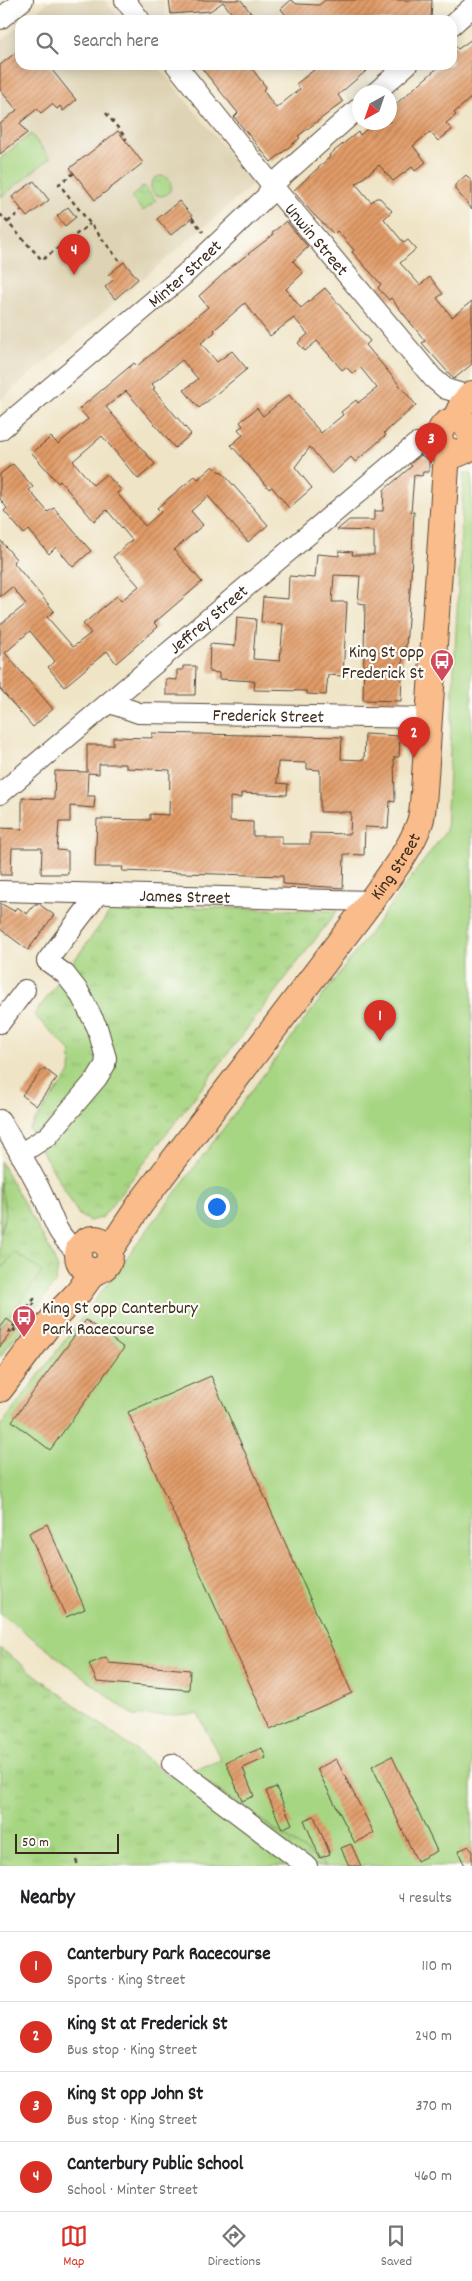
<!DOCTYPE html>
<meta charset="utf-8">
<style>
:root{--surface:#fff;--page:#f6f6f6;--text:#202124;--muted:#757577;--line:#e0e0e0;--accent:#d93025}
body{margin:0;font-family:Dekko,sans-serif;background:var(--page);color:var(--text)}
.compass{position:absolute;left:352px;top:85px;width:45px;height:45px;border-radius:50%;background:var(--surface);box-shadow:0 2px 12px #0003;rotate:220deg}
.scale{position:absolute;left:15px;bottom:12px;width:104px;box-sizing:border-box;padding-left:5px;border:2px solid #3b2a1e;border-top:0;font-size:14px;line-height:18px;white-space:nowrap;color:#3b2a1e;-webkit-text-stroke:4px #fdfcf7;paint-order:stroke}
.you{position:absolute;left:216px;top:1206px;width:18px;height:18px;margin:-12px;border:4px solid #fff;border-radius:50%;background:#1a73e8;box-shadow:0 0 0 8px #1a73e833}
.badge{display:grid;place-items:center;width:32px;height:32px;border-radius:50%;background:var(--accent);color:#fff;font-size:16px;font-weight:700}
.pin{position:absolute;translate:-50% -41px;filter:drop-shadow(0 1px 2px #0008)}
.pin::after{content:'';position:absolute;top:26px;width:18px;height:15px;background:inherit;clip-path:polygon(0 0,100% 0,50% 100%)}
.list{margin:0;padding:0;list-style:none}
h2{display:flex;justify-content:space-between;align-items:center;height:65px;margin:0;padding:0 20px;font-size:21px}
h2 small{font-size:16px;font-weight:400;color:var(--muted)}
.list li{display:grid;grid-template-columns:32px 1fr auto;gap:15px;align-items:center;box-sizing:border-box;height:70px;padding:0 20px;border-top:1px solid var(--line)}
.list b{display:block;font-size:19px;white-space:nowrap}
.list p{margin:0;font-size:16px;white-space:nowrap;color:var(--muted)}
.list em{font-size:16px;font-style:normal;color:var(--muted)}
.icon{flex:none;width:28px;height:28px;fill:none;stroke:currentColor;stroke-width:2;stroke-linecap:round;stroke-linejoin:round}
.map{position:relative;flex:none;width:472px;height:1866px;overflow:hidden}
.search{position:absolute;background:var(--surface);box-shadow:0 2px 12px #0003;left:15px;right:15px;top:15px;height:55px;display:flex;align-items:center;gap:12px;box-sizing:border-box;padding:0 18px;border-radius:15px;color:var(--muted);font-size:19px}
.sheet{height:345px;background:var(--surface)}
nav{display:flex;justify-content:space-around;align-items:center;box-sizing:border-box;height:70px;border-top:1px solid var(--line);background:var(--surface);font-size:14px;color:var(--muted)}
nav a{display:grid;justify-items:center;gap:2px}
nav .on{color:var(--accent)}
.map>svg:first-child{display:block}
.built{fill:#ded3b4}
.grass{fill:url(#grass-tufts);stroke:#718050}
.garden{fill:#a7d683;stroke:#718050}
.building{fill:url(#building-hatch);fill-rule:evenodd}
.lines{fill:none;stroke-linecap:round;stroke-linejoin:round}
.minor-casing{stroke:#564637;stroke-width:22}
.major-casing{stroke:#564637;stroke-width:28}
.path{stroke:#564637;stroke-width:2.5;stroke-dasharray:4 4;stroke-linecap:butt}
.minor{stroke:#fff;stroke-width:20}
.major{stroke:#f9bc8a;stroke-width:26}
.labels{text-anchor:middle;stroke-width:4.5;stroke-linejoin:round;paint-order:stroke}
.street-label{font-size:18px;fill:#3b2a1e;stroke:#fdfcf7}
.poi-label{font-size:18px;fill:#3b2a1e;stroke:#fdfcf7;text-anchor:end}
</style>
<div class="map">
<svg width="472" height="1866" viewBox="0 0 472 1866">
<defs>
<pattern id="grass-tufts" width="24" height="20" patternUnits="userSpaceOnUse" patternTransform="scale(1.25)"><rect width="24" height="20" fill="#a7d683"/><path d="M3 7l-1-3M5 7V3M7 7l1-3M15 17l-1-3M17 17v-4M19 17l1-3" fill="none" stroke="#91b871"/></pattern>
<pattern id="building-hatch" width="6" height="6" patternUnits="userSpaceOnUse" patternTransform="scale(1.25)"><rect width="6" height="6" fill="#e19b68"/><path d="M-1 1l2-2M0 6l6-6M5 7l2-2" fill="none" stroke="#b87f55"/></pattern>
</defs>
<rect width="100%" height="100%" fill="#fdfcf7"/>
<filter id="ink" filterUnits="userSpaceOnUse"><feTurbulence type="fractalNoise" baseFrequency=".02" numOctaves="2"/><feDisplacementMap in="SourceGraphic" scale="10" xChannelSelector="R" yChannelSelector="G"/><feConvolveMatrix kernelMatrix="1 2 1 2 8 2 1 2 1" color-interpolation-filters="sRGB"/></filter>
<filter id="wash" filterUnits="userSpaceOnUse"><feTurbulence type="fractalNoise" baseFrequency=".0096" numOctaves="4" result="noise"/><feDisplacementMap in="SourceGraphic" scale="20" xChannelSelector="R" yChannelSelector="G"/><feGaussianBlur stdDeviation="1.12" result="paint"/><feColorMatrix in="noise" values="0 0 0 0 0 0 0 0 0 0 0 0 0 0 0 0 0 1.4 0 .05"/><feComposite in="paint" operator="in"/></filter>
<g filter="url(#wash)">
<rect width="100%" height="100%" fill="#efe4c6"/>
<g class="built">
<path d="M50 0H104L121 20H26Z"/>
<path d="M138 0H164L166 20H153Z"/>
<path d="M220 0H351L356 20H236Z"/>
<path d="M20 25V65H157L254 184 0 400V42Z"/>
<path d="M321 65H365L369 84 350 102Z"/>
</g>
<g class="grass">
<circle cx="161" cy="186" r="10"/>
<path d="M144 186 156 201 143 211 131 197Z"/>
<path d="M115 905 337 911 102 1218 89 1221 79 1215 29 1129 70 1073 71 1052 34 1015Z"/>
<path d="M0 1161 51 1251 58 1269 55 1283 0 1357Z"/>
<path d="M0 1648 170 1777 191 1771 327 1866H0Z"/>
</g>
<g class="garden">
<path d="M31 134 50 158 1 197 0 159Z"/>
<path d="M464 473 472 474V1866H327L191 1771 221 1760 198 1714 134 1716 0 1613V1427L446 831Z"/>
<path d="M0 1181 6 1214 0 1233Z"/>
<path d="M15 1252 42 1272 0 1328V1271Z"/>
</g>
<g id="blocks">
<g class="building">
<path d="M169 0H241L256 20H237L223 2 210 11 171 14Z"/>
<path d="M291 0 297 4 319 5 325 0H432L431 20H290L281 9Z"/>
<path d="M472 39V97L454 113 456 115 446 123 452 130 438 141 430 132 413 146 426 162 415 171 412 167 393 181 379 165 356 184 371 202 376 198H380L392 211 384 219 404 243 408 240 416 249 400 263 420 285 430 277 443 294 437 298 452 317 472 301V364L454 379 422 343 425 341 391 298 389 300 378 288 381 284 352 252 354 250 337 231 334 234 313 214 293 191 330 157 329 155 358 132 360 135 375 122H390V109L441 65H452V42L458 49Z"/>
<path d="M20 49V65H48L76 100 63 111 60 106 57 109 52 104 41 113 37 109 20 123 27 133 0 154V124L17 110 0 90V65Z"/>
<path d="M199 65H249L266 87 263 90 276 108 300 89 296 84 314 70 310 65H373L338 95 343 102 298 136 300 138 271 162 234 117 238 113Z"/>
<path d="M118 131 143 163 95 200 70 168Z"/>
<path d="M466 175 472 182V209L455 189V185Z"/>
<path d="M34 181 49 200 27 217 12 197Z"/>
<path d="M179 201 193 217 171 235 157 219Z"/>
<path d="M68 207 76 217 65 226 57 216Z"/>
<path d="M286 221 308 247 293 261 303 273 286 289 301 308 325 288 370 341 366 345 416 405 384 433 386 435 355 462 351 457 332 474 310 447 295 467 312 488 289 508 272 487 269 489 231 445 243 435 238 429 243 426 240 422 257 408 263 416 289 395 321 433 343 415 341 412 356 400 358 403 377 388 360 367 353 374 346 367 342 370 317 341 305 351 298 343 308 334 294 318 270 336 245 303 214 330 215 332 201 343 217 362 232 351 247 369 199 408 184 390 198 379 182 360 152 384 155 388 153 389 191 434 175 448 126 391 106 407 155 464 138 479 102 436 73 461 93 485 106 474 121 490 117 493 145 526 161 512 157 508 195 476 198 479 213 466 219 472 221 471 268 525 248 542 208 496 191 511 203 525 174 550 202 582 154 623 158 627 116 663 107 651 64 687 48 667 55 661 30 631 5 653 53 709 33 727 0 689V625L26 604 12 587 0 597V540L16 559 13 562 54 611 47 617 73 647 91 633 83 624 117 596 121 601 139 586 113 557 132 540 107 510 94 521 60 481 58 483 32 453 51 437 58 444 88 419 79 409 134 363 137 366 208 307 199 296 231 267 273 235 272 233Z"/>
<path d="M124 262 138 279 115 299 105 287 113 280 108 275Z"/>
<path d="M421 455 429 460V472H423L422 476 414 475 411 512H414L411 576 406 647H403L401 701 363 700 365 604 358 603 360 576 334 575 332 602H347L343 676 328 675 326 695 307 694V691L254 690 255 681 219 679V673L209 672 210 644 235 646 237 617 256 619 253 659 280 661 283 624 261 622 263 597 288 599 289 576 315 578 317 554 339 556V551L353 552 352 555H374V531L337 530 349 520H374V511H383L384 490 412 466 410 464Z"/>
<path d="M13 464 33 487 29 490 48 512 54 508 91 551 73 567 56 547 49 554 29 530 24 534 4 511 7 508 0 499V474Z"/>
<path d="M183 666H196L195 695H166V679L177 680V670H183Z"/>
<path d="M152 733 342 737 341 759 364 760 365 734 400 736 399 757H394L395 802 390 801 388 828 365 827 364 855 344 854 343 888 283 884V876L149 872 122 871 123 867H95L97 819 150 820V814L169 815 170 770 126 768V764H99V774L88 773 87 796H95L94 808 70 806V822H59L57 850 68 851V874H41L42 848H12L11 875H0V828L22 829V798L54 799 55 771 87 772V745H113V737L152 738ZM278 762 307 763V769L320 770V812H351L350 834 310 833V844H282V836H253V822L230 821V797L241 798V793L287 795 288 784 277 783Z"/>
<path d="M0 903 14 911 17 907 27 914 35 904H39L54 915 28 950 0 929Z"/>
<path d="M44 1068 57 1078 36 1106 22 1095Z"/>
<path d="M7 1319 16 1326 0 1347V1328Z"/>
<path d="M86 1320 124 1348 50 1450 12 1421Z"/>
<path d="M211 1376 352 1693 270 1729 128 1412Z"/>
<path d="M47 1524 85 1609 66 1617 29 1533Z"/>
<path d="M106 1657 109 1663 190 1670 189 1690 97 1682 89 1664Z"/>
<path d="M262 1748 266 1758 243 1768 254 1796 242 1801 226 1762Z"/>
<path d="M392 1756 437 1851 417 1861 372 1766Z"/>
<path d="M336 1759 374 1833 355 1843 317 1769Z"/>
<path d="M276 1787 292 1824 282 1829 266 1791Z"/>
<path d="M314 1816 330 1854 320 1858 304 1820Z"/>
<path d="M351 1844 361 1866H349L341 1848Z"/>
<path d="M469 1846 472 1852V1866H465L458 1851Z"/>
</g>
</g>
</g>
<g filter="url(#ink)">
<use href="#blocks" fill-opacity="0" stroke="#564637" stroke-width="1"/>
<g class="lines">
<g class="minor-casing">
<g id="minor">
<path d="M125 0 140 20"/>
<path d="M0 19 23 0"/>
<path d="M452 25 472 7"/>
<path id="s1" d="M176 65 272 185 433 378 446 389 470 396"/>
<path d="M376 92 407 65"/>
<path id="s2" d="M0 430 184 275 266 197 272 185 360 107"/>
<path id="s3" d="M110 703 139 713 429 718"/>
<path id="s4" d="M0 794 416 444"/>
<path id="s5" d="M0 891 371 901"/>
<path d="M0 1023 25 990"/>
<path d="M0 1120C15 1145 32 1171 44 1198 56 1225 55 1232 78 1253"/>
<path d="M20 1154 48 1136 97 1078 105 1065 106 1058 97 1027 79 992 65 974 47 961 98 894"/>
<path d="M172 1764 307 1866"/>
</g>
</g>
<g class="major-casing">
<g id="major">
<path d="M455 420 462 405 472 394"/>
<path d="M472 435 465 423C447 414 433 431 443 448L457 454 466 450 472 439"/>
<circle cx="94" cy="1255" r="16"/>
<path id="s6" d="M109 1251 141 1203 371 901C389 876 410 851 420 822 423 813 423 801 424 791L447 452"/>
<path d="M0 1389 52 1320 78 1293 94 1271"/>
</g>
</g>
<g class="path">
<path d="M106 113 126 138 125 140"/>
<path d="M74 173 59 184 122 264"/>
<path d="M0 214 42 260 90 224"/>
<path d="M192 218 203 232"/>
<path d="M8 222 22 210"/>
<path d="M8 1333 34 1299 36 1301 14 1330 16 1332 18 1329"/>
<path d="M76 1860 78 1866"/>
</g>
<use href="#minor" class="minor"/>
<use href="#major" class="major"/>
</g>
</g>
<defs>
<g id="bus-pin" transform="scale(1.25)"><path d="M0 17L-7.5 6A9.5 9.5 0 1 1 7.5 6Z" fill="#d1495b" stroke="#fdfcf7"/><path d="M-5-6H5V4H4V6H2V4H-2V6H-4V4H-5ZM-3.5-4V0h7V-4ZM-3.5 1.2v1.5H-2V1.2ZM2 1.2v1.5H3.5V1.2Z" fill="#fff"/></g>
</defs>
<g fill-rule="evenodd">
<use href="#bus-pin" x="442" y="661"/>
<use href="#bus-pin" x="24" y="1317"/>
</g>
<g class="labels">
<g class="street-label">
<text dy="6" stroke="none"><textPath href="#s1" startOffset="224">Unwin Street</textPath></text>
<text dy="6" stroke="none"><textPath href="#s2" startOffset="242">Minter Street</textPath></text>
<text dy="6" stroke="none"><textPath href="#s4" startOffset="272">Jeffrey Street</textPath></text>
<text dy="6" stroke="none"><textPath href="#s3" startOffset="160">Frederick Street</textPath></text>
<text dy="6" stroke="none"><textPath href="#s6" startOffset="480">King Street</textPath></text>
<text dy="6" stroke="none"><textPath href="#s5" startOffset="185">James Street</textPath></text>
</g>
<g class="poi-label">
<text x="424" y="657">King St opp<tspan x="424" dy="21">Frederick St</tspan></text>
<text x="42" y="1313" text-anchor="start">King St opp Canterbury<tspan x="42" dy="21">Park Racecourse</tspan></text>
</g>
</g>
</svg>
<svg class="compass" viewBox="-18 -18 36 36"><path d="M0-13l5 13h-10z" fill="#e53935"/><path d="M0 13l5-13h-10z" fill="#757577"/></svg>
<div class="scale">50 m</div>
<div class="you"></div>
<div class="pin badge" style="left:380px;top:1041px">1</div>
<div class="pin badge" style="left:414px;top:758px">2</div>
<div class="pin badge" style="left:431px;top:464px">3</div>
<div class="pin badge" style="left:74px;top:275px">4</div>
<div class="search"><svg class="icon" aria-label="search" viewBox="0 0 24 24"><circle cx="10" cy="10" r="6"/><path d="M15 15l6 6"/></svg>Search here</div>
</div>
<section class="sheet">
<h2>Nearby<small>4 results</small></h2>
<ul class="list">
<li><span class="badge">1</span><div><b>Canterbury Park Racecourse</b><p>Sports · King Street</p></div><em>110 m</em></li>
<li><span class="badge">2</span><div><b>King St at Frederick St</b><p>Bus stop · King Street</p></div><em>240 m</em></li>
<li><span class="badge">3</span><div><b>King St opp John St</b><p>Bus stop · King Street</p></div><em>370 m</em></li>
<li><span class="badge">4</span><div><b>Canterbury Public School</b><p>School · Minter Street</p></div><em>460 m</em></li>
</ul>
</section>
<nav>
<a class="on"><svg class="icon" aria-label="map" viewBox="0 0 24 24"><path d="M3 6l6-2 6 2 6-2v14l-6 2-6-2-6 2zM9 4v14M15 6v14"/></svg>Map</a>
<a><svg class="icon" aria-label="directions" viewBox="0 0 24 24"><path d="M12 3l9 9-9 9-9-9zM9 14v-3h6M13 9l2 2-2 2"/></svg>Directions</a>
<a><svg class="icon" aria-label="saved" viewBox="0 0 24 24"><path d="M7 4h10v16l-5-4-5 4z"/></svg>Saved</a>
</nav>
